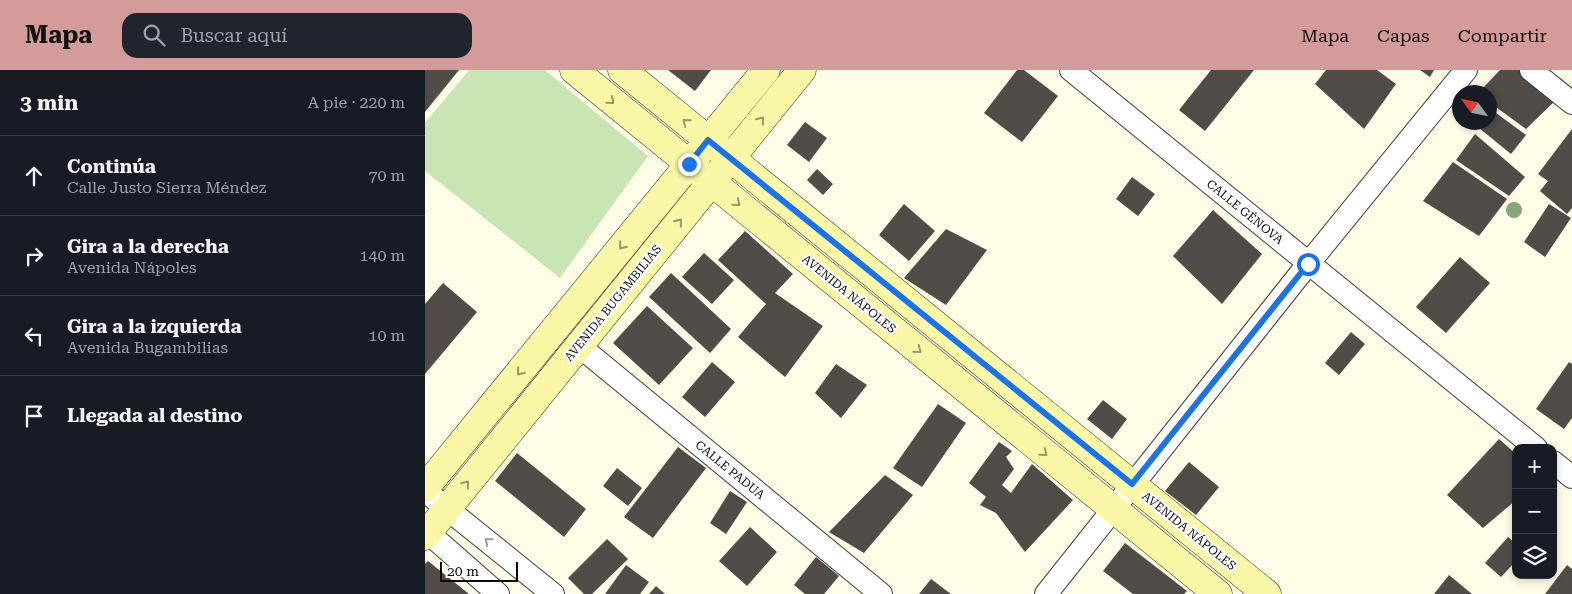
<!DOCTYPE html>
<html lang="es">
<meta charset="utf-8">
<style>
:root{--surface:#171b24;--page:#20242c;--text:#f1f3f6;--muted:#9ea1a6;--line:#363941;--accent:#d49b9b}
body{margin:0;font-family:"Roboto Serif",serif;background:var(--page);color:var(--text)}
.controls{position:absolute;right:15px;bottom:15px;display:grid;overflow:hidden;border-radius:10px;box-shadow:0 2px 8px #0003}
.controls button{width:45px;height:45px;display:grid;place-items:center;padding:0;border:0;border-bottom:1px solid var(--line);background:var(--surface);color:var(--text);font:25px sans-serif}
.compass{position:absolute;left:1027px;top:15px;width:45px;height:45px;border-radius:50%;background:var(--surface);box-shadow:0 2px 8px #0003;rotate:303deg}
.scale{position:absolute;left:15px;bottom:12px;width:78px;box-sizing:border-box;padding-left:5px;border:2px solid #090909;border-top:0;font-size:14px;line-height:18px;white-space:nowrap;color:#090909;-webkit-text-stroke:4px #fff;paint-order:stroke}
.stop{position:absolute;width:15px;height:15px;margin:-11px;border:4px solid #1a73e8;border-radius:50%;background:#fff}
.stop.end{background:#1a73e8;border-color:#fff;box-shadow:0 1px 5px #0008}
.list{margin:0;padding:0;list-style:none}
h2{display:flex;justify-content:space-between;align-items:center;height:65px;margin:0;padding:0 20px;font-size:21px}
h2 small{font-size:16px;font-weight:400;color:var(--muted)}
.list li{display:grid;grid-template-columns:32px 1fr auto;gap:15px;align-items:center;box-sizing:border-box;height:80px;padding:0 20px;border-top:1px solid var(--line)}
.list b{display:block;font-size:19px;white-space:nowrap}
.list p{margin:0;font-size:16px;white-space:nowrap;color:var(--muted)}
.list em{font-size:16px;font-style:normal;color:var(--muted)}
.icon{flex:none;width:28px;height:28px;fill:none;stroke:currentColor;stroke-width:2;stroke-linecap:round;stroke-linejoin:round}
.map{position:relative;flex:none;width:1147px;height:524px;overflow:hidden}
header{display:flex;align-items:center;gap:30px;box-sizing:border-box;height:70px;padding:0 25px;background:var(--accent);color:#111}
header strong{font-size:24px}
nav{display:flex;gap:28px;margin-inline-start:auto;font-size:18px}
.search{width:350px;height:45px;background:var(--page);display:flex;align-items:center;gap:12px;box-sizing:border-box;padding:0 18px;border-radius:15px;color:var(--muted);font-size:19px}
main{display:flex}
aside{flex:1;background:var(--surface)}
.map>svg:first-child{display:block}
.green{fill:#c9e5b4}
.building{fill:#514c47}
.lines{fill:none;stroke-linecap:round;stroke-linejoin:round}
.street-casing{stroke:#3c3c3c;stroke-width:24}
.secondary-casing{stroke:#2b2b2b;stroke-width:29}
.street{stroke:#fff;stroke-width:22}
.secondary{stroke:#faf8a6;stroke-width:28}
.tree{fill:#88a479}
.oneway{stroke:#9a9867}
.oneway2{stroke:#9d9d9d}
.route{stroke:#1a73e8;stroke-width:6}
.labels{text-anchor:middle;stroke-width:5;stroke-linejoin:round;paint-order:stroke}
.street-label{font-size:12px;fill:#090909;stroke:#fff}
</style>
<header>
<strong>Mapa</strong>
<div class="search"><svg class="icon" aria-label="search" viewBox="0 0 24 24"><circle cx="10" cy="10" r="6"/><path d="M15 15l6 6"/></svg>Buscar aquí</div>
<nav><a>Mapa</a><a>Capas</a><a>Compartir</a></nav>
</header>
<main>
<aside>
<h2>3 min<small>A pie · 220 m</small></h2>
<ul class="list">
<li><svg class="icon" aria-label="ahead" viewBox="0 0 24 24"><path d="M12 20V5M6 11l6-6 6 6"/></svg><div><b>Continúa</b><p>Calle Justo Sierra Méndez</p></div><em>70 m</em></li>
<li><svg class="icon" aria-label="right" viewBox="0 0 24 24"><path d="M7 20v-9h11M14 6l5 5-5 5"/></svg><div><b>Gira a la derecha</b><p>Avenida Nápoles</p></div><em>140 m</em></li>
<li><svg class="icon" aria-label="left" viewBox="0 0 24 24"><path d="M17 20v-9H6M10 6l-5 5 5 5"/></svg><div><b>Gira a la izquierda</b><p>Avenida Bugambilias</p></div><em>10 m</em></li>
<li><svg class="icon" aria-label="arrive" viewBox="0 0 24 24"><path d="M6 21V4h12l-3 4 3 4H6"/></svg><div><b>Llegada al destino</b></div></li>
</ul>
</aside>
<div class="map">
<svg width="1147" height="524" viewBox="0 0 1147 524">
<rect width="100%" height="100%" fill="#fefbe7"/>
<path class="green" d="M44 0H120L223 86 135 208 0 101V53Z"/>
<g class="building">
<path d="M0 0H34L0 42Z"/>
<path d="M243 0H286L270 21Z"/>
<path d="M592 0H599L633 26 597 72 559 43Z"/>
<path d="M786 0H829L780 61 754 40Z"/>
<path d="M901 0H952L971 14 939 59 890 14Z"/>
<path d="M995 0H1009L1005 7Z"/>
<path d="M1075 0H1094L1132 29 1101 59 1064 32V22H1054Z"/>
<path d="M1067 40 1101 65 1086 84 1054 58 1058 52H1064V44Z"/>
<path d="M380 52 402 68 384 92 362 75Z"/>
<path d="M1147 59V138L1142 144 1115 121 1123 111 1113 104Z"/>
<path d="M1050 64 1100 107 1084 126 1031 90Z"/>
<path d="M1028 92 1082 129 1054 166 998 131Z"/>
<path d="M392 99 408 114 398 125 382 110Z"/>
<path d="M707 107 730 124 713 146 691 129Z"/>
<path d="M479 134 510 161 484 191 454 165Z"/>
<path d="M1124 134 1146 148 1120 187 1099 172Z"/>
<path d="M788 140 837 184 797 234 748 186Z"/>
<path d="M521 159 562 180 521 235 479 208Z"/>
<path d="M320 161 368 204 350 223 398 256 360 307 313 267 341 234 293 190Z"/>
<path d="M279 183 309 210 287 234 257 207Z"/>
<path d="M1035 187 1065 213 1021 263 991 237Z"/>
<path d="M246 203 306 259 285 283 224 227Z"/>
<path d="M18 213 52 242 0 304V234Z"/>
<path d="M222 236 268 278 234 315 188 273Z"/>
<path d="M926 262 940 274 914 305 900 293Z"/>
<path d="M287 292 310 312 280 347 257 327Z"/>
<path d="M1144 292 1147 294V348L1139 359 1111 339Z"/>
<path d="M411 294 442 315 416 348 390 323Z"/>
<path d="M678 330 702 349 687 369 662 349Z"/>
<path d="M513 334 541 353 497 417 468 398Z"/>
<path d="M1074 369 1091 384V430L1058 458 1022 425Z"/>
<path d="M574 372 587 381 581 387 589 399 577 415 586 423 607 394 648 430 600 482 571 443 555 435 561 427 544 413Z"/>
<path d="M253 377 281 398 228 468 199 447Z"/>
<path d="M92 383 161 439 139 467 70 411Z"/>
<path d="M764 392 794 417 771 445 740 421Z"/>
<path d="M192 398 217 418 203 436 178 416Z"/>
<path d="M460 405 488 425 439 483 404 462Z"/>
<path d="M305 421 322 432 301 464 285 453Z"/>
<path d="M325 457 352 482 322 516 294 491Z"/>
<path d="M1083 467 1091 474V491L1076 507 1060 493Z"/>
<path d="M182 469 203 489 167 524H159L143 508Z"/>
<path d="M700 473 762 521 759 524H708L678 501Z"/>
<path d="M391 487 414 506 399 524H380L369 515Z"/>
<path d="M3 491 44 524H0V494Z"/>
<path d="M201 495 224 512 215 524H180Z"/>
<path d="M1142 495 1147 499V524H1120Z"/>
<path d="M1024 505 1047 524H1009Z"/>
<path d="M506 509 526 524H494Z"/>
<path d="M231 516 240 524H224Z"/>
</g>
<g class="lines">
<g class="street-casing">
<g id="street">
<path d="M646 0 1111 378"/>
<path d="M1106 0 1147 33"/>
<path d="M153 275 456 524"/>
<path d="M1128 392 1147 407"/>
<path d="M0 421 128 524"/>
<path d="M0 460 73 524"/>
<path d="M621 524 883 194 1041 0"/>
</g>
</g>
<g class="secondary-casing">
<g id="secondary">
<path d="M149 0 793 524"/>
<path d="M197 0 842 524"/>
<path d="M0 418 341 0"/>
<path d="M0 466 377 0"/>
</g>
</g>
<use href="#street" class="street"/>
<use href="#secondary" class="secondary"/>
</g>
<circle class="tree" cx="1089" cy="140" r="8"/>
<defs><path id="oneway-chevron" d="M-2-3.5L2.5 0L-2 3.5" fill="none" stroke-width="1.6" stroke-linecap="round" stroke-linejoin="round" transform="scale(1.25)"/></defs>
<g class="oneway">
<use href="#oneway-chevron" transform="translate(186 31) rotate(39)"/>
<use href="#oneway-chevron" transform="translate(336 50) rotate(-51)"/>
<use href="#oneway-chevron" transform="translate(261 52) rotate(-141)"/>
<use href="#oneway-chevron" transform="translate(312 133) rotate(39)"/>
<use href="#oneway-chevron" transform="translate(254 152) rotate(-51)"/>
<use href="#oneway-chevron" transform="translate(197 176) rotate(129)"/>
<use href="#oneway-chevron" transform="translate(493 280) rotate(39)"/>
<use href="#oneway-chevron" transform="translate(95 302) rotate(129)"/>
<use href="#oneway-chevron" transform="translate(619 383) rotate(39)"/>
<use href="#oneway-chevron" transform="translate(41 414) rotate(-51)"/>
</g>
<use class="oneway2" href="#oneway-chevron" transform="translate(63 471) rotate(-141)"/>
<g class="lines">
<path class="route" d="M264 94 283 70 707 414 883 194"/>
</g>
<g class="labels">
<g class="street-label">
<text transform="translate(820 142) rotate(39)" y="4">CALLE GÉNOVA</text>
<text transform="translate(424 224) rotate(39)" y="4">AVENIDA NÁPOLES</text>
<text transform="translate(188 233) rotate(-51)" y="4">AVENIDA BUGAMBILIAS</text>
<text transform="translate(305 400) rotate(39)" y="4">CALLE PADUA</text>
<text transform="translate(764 461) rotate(39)" y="4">AVENIDA NÁPOLES</text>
</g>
</g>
</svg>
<div class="controls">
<button>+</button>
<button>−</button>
<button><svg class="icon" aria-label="layers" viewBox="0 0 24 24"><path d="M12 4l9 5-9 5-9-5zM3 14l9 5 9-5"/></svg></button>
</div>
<svg class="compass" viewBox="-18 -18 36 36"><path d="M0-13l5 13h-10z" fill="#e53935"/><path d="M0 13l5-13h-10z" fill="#9ea1a6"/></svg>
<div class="scale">20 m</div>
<div class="stop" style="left:883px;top:194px"></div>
<div class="stop end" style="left:264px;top:94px"></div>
</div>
</main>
